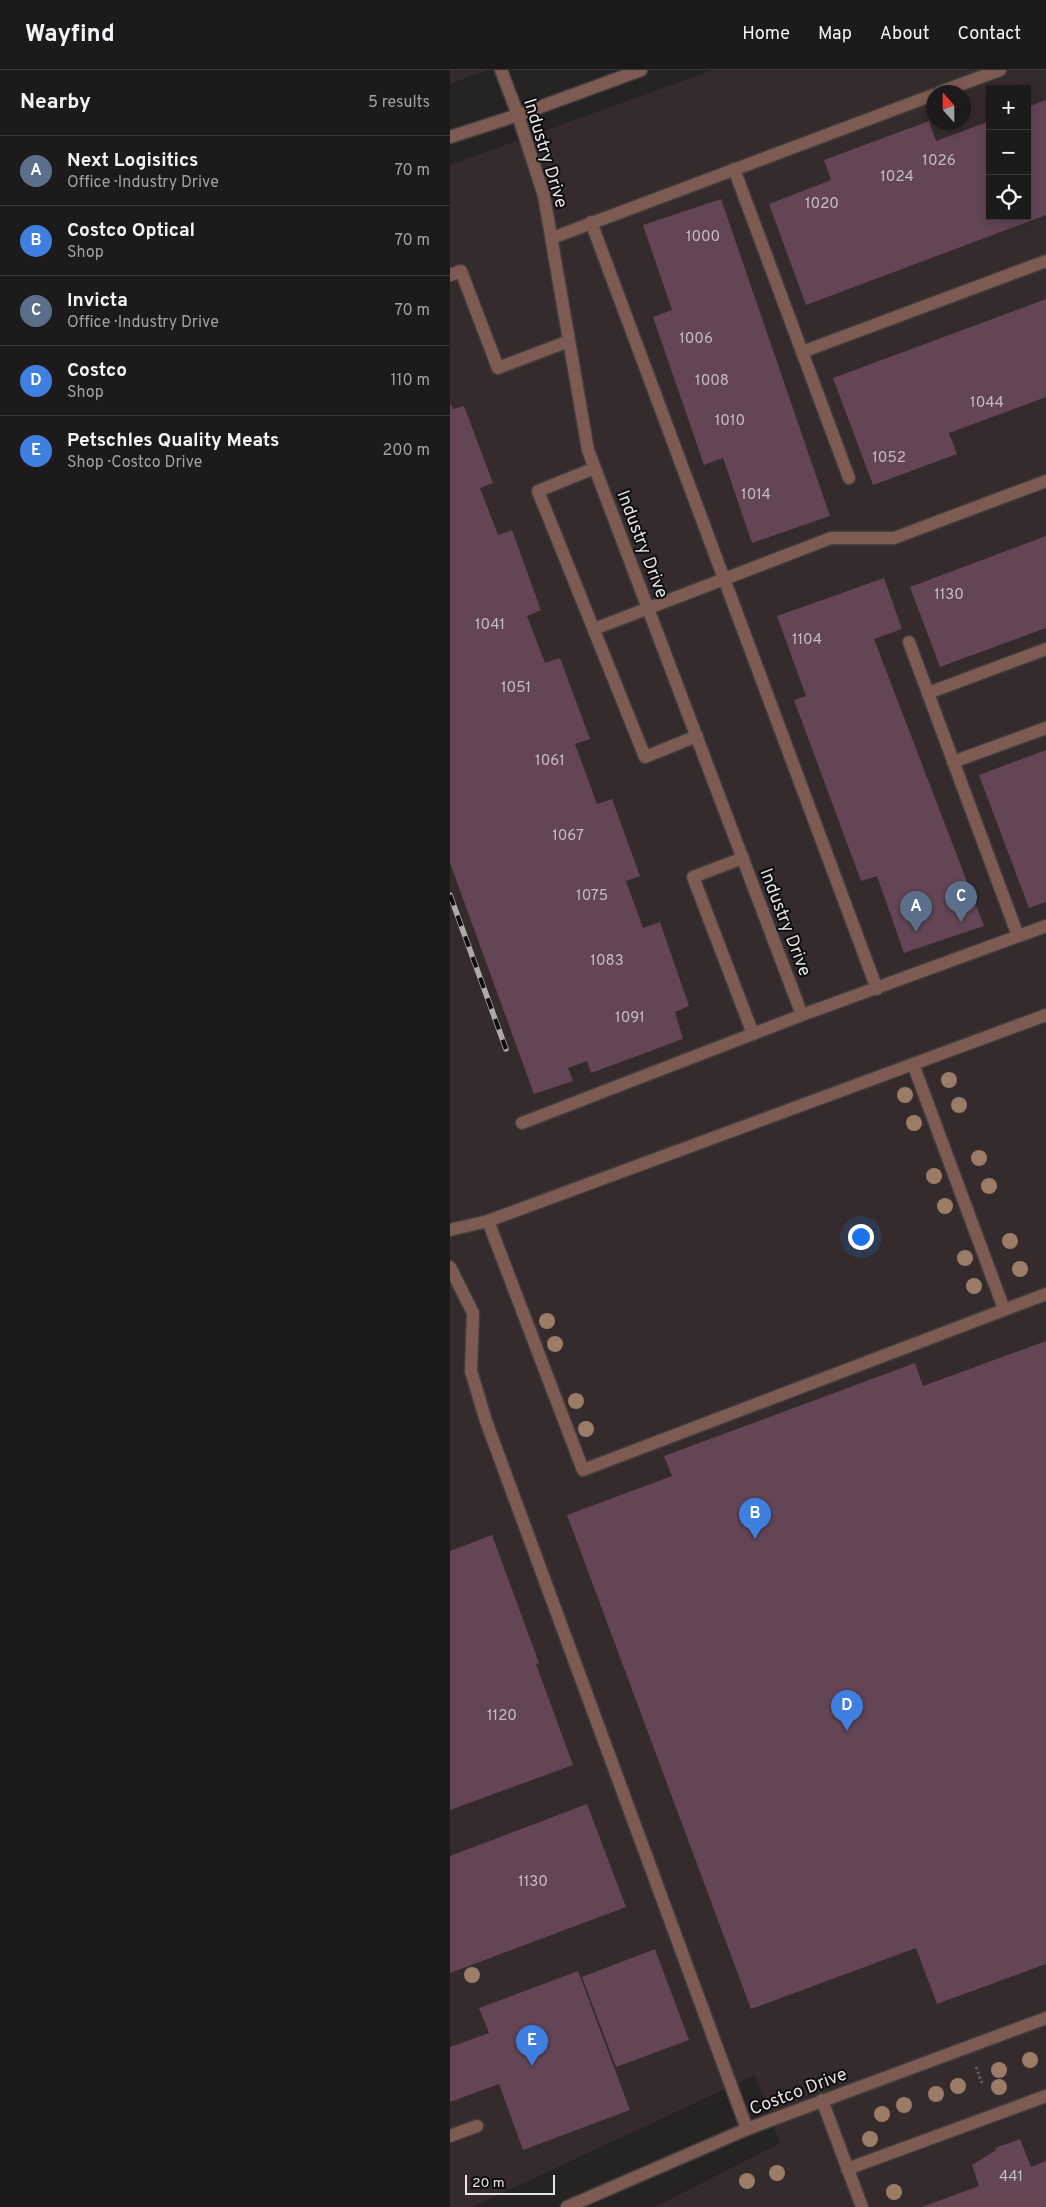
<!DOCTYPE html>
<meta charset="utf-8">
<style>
:root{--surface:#1c1a1a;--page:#252323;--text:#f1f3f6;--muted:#a0a1a2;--line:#3a3839;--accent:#82bcfa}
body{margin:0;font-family:Overpass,sans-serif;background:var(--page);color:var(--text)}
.controls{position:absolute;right:15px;top:15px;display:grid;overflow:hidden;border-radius:0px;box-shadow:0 2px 12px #0003}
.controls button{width:45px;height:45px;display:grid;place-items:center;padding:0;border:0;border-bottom:1px solid var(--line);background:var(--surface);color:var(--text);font:25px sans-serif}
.compass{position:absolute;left:476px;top:15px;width:45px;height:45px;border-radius:50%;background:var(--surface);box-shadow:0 2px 12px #0003;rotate:339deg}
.scale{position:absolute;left:15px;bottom:12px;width:90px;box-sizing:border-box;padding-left:5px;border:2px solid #e5e3e3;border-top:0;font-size:14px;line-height:18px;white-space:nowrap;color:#e5e3e3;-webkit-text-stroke:4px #0e0c0d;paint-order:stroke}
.you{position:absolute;left:410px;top:1166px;width:18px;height:18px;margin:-12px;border:4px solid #fff;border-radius:50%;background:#1a73e8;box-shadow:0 0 0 8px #1a73e833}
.badge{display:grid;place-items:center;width:32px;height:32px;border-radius:50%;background:var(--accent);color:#fff;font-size:16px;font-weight:700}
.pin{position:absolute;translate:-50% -41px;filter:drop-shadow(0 1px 2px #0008)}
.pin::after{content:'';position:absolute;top:26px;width:18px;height:15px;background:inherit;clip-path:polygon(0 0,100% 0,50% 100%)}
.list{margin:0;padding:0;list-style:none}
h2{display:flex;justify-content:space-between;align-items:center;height:65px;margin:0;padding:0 20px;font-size:21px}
h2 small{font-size:16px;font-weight:400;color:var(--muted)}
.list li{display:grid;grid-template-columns:32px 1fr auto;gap:15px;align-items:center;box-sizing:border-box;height:70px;padding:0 20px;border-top:1px solid var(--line)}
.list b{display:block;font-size:19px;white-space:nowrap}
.list p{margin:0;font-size:16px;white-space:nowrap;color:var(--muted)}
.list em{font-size:16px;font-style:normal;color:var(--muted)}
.icon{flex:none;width:28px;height:28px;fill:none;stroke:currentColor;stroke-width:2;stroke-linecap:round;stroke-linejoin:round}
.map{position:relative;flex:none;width:596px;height:2137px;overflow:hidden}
header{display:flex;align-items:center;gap:30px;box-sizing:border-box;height:70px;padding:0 25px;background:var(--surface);border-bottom:1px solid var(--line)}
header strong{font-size:24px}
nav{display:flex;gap:28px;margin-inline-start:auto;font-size:18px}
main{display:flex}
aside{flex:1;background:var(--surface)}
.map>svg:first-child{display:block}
.built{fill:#352b2c;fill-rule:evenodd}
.building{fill:#634555}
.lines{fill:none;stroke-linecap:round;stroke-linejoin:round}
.service-casing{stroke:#413e3e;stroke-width:15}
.minor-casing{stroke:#413e3e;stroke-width:15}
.tertiary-casing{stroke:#413e3e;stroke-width:15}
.path{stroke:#626060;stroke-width:3;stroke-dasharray:2.5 2.5;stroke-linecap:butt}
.service{stroke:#7d5a52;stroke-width:12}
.minor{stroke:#7d5a52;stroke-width:12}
.tertiary{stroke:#7d5a52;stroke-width:12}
.rail-casing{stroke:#adaaaa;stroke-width:5.5}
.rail{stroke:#0e0c0d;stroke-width:4;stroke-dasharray:11;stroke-linecap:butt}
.tree{fill:#9a7c67}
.labels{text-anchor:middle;stroke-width:4;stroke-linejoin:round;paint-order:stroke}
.number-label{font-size:15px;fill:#c4bcc0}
.street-label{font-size:18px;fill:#e5e3e3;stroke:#0e0c0d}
</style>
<header>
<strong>Wayfind</strong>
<nav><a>Home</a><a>Map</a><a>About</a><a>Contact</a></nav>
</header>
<main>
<aside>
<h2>Nearby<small>5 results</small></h2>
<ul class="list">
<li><span class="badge" style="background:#5c6f8a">A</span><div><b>Next Logisitics</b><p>Office · Industry Drive</p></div><em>70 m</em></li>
<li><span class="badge" style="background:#3f7fe0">B</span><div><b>Costco Optical</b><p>Shop</p></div><em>70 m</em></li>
<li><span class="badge" style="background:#5c6f8a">C</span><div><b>Invicta</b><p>Office · Industry Drive</p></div><em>70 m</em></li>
<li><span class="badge" style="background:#3f7fe0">D</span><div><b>Costco</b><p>Shop</p></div><em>110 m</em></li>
<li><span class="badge" style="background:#3f7fe0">E</span><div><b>Petschles Quality Meats</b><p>Shop · Costco Drive</p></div><em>200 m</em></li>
</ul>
</aside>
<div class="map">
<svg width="596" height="2137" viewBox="0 0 596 2137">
<rect width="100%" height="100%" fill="#262323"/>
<g class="built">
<path d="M0 0H37L0 14Z"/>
<path d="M263 0H596V2137H205L330 2073 305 2005 22 2137H0V95ZM540 19H577V146H540ZM483 22H514V52H483Z"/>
</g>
<g class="building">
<path d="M596 30V145L356 235 319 134 381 110 374 90 479 51 486 71 540 51V146H577V37Z"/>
<path d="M271 129 380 446 302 473 273 388 254 395 203 247 222 240 193 155Z"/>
<path d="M596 229V327L499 363 507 384 423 415 383 308Z"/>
<path d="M0 333 3 339 14 336 43 413 30 418 48 465 62 460 91 540 77 546 95 593 110 588 140 669 125 674 147 734 162 729 190 806 176 811 193 858 210 852 239 936 225 942 233 969 141 1003 137 991 118 998 123 1011 84 1024 0 793Z"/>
<path d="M596 466V558L490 597 460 517Z"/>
<path d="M434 508 452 559 424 569 534 856 454 883 427 806 411 811 344 630 356 626 327 546Z"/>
<path d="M596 680V832L579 838 529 705Z"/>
<path d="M596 1271V1894L487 1934 466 1878 301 1939 117 1445 222 1406 214 1386 465 1293 473 1316Z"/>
<path d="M42 1465 89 1593 86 1594 123 1695 0 1740V1481Z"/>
<path d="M137 1734 176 1837 0 1903V1786Z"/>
<path d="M205 1879 239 1970 166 1997 132 1907Z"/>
<path d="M128 1901 180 2040 73 2080 49 2014 0 2032V1977L39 1963 29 1938Z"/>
<path d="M570 2069 581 2097 596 2091V2137H472L529 2116 522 2095 546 2080 545 2078Z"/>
</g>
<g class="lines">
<g class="service-casing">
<g id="service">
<path d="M490 22 550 0"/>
<path d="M284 99 399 408"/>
<path d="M141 152 427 919"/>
<path d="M102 168 483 25"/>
<path d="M0 205 11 201 48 298 119 271"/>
<path d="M352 282 596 191"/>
<path d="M145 398 88 421 195 687 247 666"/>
<path d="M144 559 381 468H444L596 411"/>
<path d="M459 572 568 866"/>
<path d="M478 623 596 579"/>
<path d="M503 692 596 658"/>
<path d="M293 788 243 807 303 964"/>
<path d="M463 994 554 1239"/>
<path d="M72 1053 352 945 596 856"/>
<path d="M38 1151 133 1400 596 1224"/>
<path d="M0 1160 38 1151 596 945"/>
<path d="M0 1197 23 1243 21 1301 36 1351 297 2059"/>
<path d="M372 2030 412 2137"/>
<path d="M0 2066 27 2056"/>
<path d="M397 2099 596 2026"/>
</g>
</g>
<g class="minor-casing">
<g id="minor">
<path d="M51 0 68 45 94 126 138 380 352 945"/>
<path d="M68 45 191 0"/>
<path d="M117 2137 297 2059 596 1948"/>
</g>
</g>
<g class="tertiary-casing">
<path id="tertiary" d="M0 67 68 45"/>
</g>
<path class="path" d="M526 1997 532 2013"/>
<use href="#service" class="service"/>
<use href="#minor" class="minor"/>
<use href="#tertiary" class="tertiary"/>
<g class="rail-casing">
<path id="rail" d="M0 825 56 979"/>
</g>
<use href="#rail" class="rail"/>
</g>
<g class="tree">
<circle cx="499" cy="1010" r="8"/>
<circle cx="455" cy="1025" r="8"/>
<circle cx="509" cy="1035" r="8"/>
<circle cx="464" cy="1053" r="8"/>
<circle cx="529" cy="1088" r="8"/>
<circle cx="484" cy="1106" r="8"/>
<circle cx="539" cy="1116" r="8"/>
<circle cx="495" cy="1136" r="8"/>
<circle cx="560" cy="1171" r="8"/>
<circle cx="515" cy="1188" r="8"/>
<circle cx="570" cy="1199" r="8"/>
<circle cx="524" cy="1216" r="8"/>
<circle cx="97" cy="1251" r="8"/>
<circle cx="105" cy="1274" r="8"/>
<circle cx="126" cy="1331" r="8"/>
<circle cx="136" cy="1359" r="8"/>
<circle cx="22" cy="1905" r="8"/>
<circle cx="580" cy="1990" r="8"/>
<circle cx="549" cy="2000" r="8"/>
<circle cx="508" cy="2016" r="8"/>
<circle cx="549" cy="2017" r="8"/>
<circle cx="486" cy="2024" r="8"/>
<circle cx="454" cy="2035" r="8"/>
<circle cx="432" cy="2044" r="8"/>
<circle cx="420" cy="2069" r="8"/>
<circle cx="327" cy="2103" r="8"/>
<circle cx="297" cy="2111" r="8"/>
<circle cx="444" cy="2122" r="8"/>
</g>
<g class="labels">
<g class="number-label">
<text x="489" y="95">1026</text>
<text x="447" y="111">1024</text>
<text x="372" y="138">1020</text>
<text x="253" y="171">1000</text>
<text x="246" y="273">1006</text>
<text x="262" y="315">1008</text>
<text x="537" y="337">1044</text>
<text x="280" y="355">1010</text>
<text x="439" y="392">1052</text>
<text x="306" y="429">1014</text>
<text x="499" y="529">1130</text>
<text x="40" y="559">1041</text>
<text x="357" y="574">1104</text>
<text x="66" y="622">1051</text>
<text x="100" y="695">1061</text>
<text x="118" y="770">1067</text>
<text x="142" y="830">1075</text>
<text x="157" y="895">1083</text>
<text x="180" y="952">1091</text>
<text x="52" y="1650">1120</text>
<text x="83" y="1816">1130</text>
<text x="561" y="2111">441</text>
</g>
<g class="street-label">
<text transform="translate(96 83) rotate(73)" y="6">Industry Drive</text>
<text transform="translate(193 474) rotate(69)" y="6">Industry Drive</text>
<text transform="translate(336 852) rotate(69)" y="6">Industry Drive</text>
<text transform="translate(348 2021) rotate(-21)" y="6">Costco Drive</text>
</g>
</g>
</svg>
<div class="controls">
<button>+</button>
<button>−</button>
<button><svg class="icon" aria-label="locate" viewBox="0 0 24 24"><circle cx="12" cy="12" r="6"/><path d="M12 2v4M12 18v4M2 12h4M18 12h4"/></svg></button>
</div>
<svg class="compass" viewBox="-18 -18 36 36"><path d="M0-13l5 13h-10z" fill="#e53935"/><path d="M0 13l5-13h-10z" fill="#a0a1a2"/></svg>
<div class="scale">20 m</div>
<div class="you"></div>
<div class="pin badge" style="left:466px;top:862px;background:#5c6f8a">A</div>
<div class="pin badge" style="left:305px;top:1469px;background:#3f7fe0">B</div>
<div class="pin badge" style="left:511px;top:852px;background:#5c6f8a">C</div>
<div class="pin badge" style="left:397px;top:1661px;background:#3f7fe0">D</div>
<div class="pin badge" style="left:82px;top:1996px;background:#3f7fe0">E</div>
</div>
</main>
